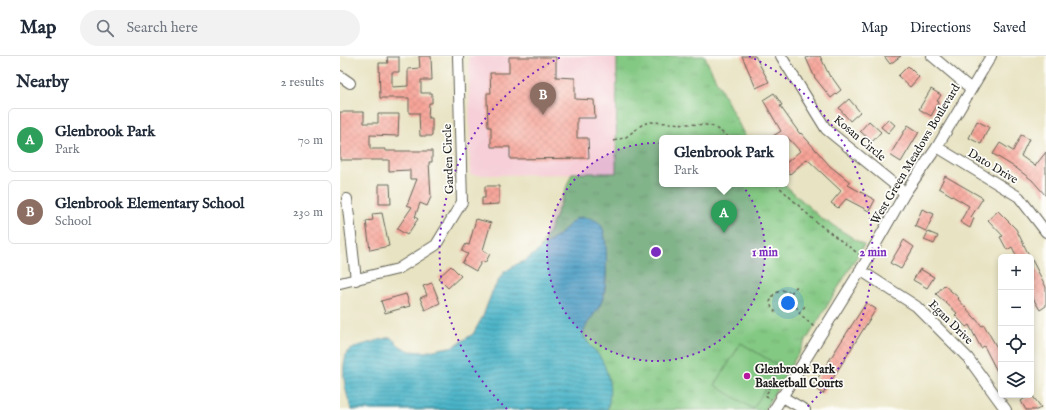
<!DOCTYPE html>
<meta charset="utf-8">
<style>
:root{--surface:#fff;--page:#f2f2f3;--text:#1f2937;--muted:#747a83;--line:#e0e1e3;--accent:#b5179e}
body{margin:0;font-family:"IM FELL English",serif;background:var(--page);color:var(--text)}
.controls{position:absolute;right:12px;bottom:12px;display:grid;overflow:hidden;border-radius:6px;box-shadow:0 2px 6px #0003}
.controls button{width:36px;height:36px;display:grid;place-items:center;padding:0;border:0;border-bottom:1px solid var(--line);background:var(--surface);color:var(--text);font:20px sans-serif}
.you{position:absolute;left:448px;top:247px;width:14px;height:14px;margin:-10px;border:3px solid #fff;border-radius:50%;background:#1a73e8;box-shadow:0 0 0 6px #1a73e833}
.badge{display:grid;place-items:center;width:26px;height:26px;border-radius:50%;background:var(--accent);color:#fff;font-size:13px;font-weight:700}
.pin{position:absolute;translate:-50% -33px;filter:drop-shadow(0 1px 2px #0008)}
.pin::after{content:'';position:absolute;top:21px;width:14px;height:12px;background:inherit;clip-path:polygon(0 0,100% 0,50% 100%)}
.popup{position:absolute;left:319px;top:79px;width:130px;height:52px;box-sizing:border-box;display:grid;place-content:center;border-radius:6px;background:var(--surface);filter:drop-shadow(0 1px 3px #0005);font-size:13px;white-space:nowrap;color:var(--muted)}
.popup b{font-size:15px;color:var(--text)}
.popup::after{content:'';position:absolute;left:50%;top:100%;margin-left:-8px;border:8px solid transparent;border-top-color:var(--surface)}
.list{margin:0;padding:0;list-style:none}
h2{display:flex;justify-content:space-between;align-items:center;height:52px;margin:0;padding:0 16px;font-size:17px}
h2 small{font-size:13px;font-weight:400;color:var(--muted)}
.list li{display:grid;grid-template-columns:26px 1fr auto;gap:12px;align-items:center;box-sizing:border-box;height:64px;margin:0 8px 8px;padding:0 8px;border:1px solid var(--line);border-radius:6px}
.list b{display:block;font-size:15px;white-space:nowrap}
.list p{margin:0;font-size:13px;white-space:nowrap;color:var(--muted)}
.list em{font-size:13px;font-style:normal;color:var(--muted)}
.icon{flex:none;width:22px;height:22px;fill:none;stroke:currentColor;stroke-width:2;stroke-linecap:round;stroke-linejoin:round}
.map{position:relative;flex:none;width:706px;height:354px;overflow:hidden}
header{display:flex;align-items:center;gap:24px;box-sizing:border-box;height:56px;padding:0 20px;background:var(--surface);border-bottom:1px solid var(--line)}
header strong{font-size:19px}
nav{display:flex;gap:22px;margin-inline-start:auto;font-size:14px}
.search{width:280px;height:36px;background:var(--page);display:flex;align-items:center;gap:10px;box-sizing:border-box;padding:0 14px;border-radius:22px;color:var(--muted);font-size:15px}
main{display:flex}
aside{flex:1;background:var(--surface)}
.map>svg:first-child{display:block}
.built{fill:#f6cfd8}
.park{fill:url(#park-tufts);stroke:#507250}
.pitch{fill:#83c883;stroke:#507250}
.water{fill:url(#water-rules);stroke:#336872}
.building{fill:url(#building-cross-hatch)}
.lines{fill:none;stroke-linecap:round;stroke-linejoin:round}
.minor-casing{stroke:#636256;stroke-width:12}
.path{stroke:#636256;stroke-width:1.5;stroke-dasharray:3 3;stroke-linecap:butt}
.minor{stroke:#fff;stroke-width:10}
.ring{fill:none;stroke:#7b2cbf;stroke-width:2;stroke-dasharray:2 4}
.poi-dot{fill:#b5179e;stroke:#fdfcf7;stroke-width:1.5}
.labels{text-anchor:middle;stroke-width:3.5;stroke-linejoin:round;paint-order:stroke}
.street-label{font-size:12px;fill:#1c1c1c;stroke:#fdfcf7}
.poi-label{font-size:12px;font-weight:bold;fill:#1c1c1c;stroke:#fdfcf7;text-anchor:start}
.centre{fill:#7b2cbf;stroke:#fdfcf7;stroke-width:2}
.ring-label{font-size:12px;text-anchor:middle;font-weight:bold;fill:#7b2cbf;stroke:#fdfcf7;stroke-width:3.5;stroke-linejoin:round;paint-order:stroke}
</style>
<header>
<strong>Map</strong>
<div class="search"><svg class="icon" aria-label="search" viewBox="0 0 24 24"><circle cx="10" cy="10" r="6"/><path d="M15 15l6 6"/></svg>Search here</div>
<nav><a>Map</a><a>Directions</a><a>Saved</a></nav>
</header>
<main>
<aside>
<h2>Nearby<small>2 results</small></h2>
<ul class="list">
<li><span class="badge" style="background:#2e9e5b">A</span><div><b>Glenbrook Park</b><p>Park</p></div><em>70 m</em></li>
<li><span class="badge" style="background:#8d6e63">B</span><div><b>Glenbrook Elementary School</b><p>School</p></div><em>230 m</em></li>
</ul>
</aside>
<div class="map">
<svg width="706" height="354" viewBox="0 0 706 354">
<defs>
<pattern id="park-tufts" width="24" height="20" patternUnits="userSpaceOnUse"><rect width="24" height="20" fill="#83c883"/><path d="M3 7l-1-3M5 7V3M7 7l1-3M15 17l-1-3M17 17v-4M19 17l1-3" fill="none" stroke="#71ab71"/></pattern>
<pattern id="water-rules" width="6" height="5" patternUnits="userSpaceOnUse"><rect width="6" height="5" fill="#4ab4c8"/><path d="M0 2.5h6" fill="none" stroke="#3d92a2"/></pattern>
<pattern id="building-cross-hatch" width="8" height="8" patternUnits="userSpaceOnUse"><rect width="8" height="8" fill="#f7a397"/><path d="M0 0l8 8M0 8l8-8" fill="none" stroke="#d38c82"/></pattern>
</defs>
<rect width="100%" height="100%" fill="#fdfcf7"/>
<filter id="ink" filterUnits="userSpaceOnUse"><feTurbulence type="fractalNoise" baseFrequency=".025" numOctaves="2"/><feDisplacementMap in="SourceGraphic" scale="8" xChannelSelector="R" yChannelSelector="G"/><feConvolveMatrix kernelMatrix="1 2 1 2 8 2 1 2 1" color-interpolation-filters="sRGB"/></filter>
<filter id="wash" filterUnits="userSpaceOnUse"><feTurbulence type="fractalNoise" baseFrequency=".012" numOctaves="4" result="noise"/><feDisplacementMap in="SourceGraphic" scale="16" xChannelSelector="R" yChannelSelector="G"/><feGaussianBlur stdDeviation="0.9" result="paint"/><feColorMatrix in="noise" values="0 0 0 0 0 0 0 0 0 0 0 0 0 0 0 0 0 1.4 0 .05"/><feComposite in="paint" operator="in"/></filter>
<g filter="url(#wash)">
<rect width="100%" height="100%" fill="#e8e3c2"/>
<path class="built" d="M129 0H276V118L130 119Z"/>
<path class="park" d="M277 0H365L368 8 406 82H322V128H444L481 162 524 189 424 354H267L243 275C249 263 258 255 263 242 268 228 266 192 264 176L235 163 220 178 199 194 212 169 232 117H276Z"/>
<path class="pitch" d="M401 287 439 310 413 353 375 329Z"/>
<path class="water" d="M242 161C248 162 257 163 261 169 269 180 267 229 263 242 259 256 244 267 243 279 247 286 252 291 257 297 269 312 273 336 267 354H12C5 335 0 315 7 296L18 290 50 281 60 290 70 295 84 296 114 290 125 283 133 278 143 260 152 236 163 217 177 208 185 205 220 178 235 163Z"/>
<g id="blocks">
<g class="building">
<path d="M79 0H91L92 24H81V37H92V47H89L88 62H92V80H80L79 57H69V42H40L39 7H48L47 1H59V16H52V31L68 30V13L80 12Z"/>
<path d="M402 0H415L429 26 416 32Z"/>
<path d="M471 0H480L490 21 491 20 501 34 491 42 475 22 466 2Z"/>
<path d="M544 0H561L550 8Z"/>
<path d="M169 1H216V21L235 22V43L254 44 255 62H237V82H248L249 102 170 103V91H151V71H148L147 42V37H151L150 17H169Z"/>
<path d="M568 10 579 21 570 31 558 20Z"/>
<path d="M591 33 601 39 597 45 599 46 591 60 579 53Z"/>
<path d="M434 37 442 49 440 50 460 78 461 77 490 110 510 126 508 129 535 144 529 155 506 143 498 152 491 147 501 135 467 103 450 118 446 113V107L460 95 448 82H430L441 75 423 44Z"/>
<path d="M509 43 520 56 510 65 499 52Z"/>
<path d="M0 56H24V67H38V58H59L58 80 30 79V93H45V95H92V106H89L91 141 87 150 80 147 75 161 78 163 67 179 57 173 72 151 67 149 77 123H70V114L49 115V104H0Z"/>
<path d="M548 63 555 69 548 77 541 71Z"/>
<path d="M529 65 541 76 532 86 520 75Z"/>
<path d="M637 65 649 71 641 88 629 82Z"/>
<path d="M568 69 579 76 561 106 550 99Z"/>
<path d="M681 79 689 83 681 100 695 110 706 96V140L692 124 676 112 653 98 660 87 673 95Z"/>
<path d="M605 120 643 142 631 161 634 162 630 172 620 166 629 150 599 132Z"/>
<path d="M39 128H50L51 148H39Z"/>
<path d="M145 130H159V148L142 149V142H145Z"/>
<path d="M582 153 594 158 586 175 575 170Z"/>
<path d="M658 155 676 173 690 201H677L672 191 667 194 660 181 663 180 648 164Z"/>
<path d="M42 157 49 190 30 194 26 165 33 164 32 158Z"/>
<path d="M136 163 151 167 143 194 150 198 145 207 142 205 136 215 122 207 128 198 122 195 126 188 129 189Z"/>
<path d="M588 176 598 180 594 188 584 184Z"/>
<path d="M564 184 574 191 561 213 550 207Z"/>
<path d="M691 202 706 231V250L700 254 691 239Z"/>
<path d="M111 210 121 220 108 232 98 222Z"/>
<path d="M580 213 594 221 587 232 573 224Z"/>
<path d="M92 227 100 247 85 254 80 242 87 239 83 230Z"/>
<path d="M604 229 619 242 618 243 642 270 644 269 659 295 661 294V323L644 290 641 292 629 269 626 271 615 259 617 257 596 238Z"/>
<path d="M66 238 70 250 45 257 41 245Z"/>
<path d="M526 247 536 253 483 338 472 331Z"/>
<path d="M691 338 701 351 697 354H686L681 345Z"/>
</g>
</g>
</g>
<g filter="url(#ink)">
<use href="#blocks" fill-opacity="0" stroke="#636256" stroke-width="1"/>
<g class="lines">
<g class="minor-casing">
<g id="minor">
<path d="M441 0 486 73 565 137"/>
<path d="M592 0 630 32"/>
<path d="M0 20 10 27"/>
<path d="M597 91 679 141 706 176"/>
<path d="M7 143 16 224"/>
<path d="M520 214 576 250 628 302 666 354"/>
<path d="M0 227 58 213 96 189 122 146 118 0"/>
<path d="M441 340 465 354"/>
<path d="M434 354 525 207 565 137 597 91 651 0"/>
</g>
</g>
<g class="path">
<path d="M274 85 286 81 303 68 311 66 366 69 374 71 390 82"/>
<path d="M436 128 476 166 520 199"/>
<path d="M451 237 456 231 460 233"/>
<path d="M436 256 432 253 430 246 434 238 442 234 451 237 459 257 474 271"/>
<path d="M459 257 467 248"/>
<path d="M427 331 430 333 425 339 431 343"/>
</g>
<use href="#minor" class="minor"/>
</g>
</g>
<circle cx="316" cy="196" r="109" fill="#7b2cbf" fill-opacity=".12"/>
<g class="ring">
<circle cx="316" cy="196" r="109"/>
<path d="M167 353A217 217 0 0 1 223 0M409 0A217 217 0 0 1 465 353"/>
</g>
<circle class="poi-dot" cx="407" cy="320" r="4"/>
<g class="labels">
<g class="street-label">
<text transform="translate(520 82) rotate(40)" y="4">Kosan Circle</text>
<text transform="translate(575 98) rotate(-59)" y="4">West Green Meadows Boulevard</text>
<text transform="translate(108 103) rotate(-92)" y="4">Garden Circle</text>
<text transform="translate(653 110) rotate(31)" y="4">Dato Drive</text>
<text transform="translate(611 266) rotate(45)" y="4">Egan Drive</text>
</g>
<g class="poi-label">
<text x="415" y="317">Glenbrook Park<tspan x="415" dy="14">Basketball Courts</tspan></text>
</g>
</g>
<circle cx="316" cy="196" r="6" class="centre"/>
<g class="ring-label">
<text x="425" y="200">1 min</text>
<text x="533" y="200">2 min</text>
</g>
</svg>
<div class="controls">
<button>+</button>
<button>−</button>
<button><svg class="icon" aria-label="locate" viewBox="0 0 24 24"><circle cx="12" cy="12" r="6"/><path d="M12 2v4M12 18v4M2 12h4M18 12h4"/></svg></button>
<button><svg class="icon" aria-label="layers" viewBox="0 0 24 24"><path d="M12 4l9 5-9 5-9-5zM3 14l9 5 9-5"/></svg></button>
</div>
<div class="you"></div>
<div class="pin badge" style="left:384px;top:177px;background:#2e9e5b">A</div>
<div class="popup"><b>Glenbrook Park</b>Park</div>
<div class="pin badge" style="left:203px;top:59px;background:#8d6e63">B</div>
</div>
</main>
